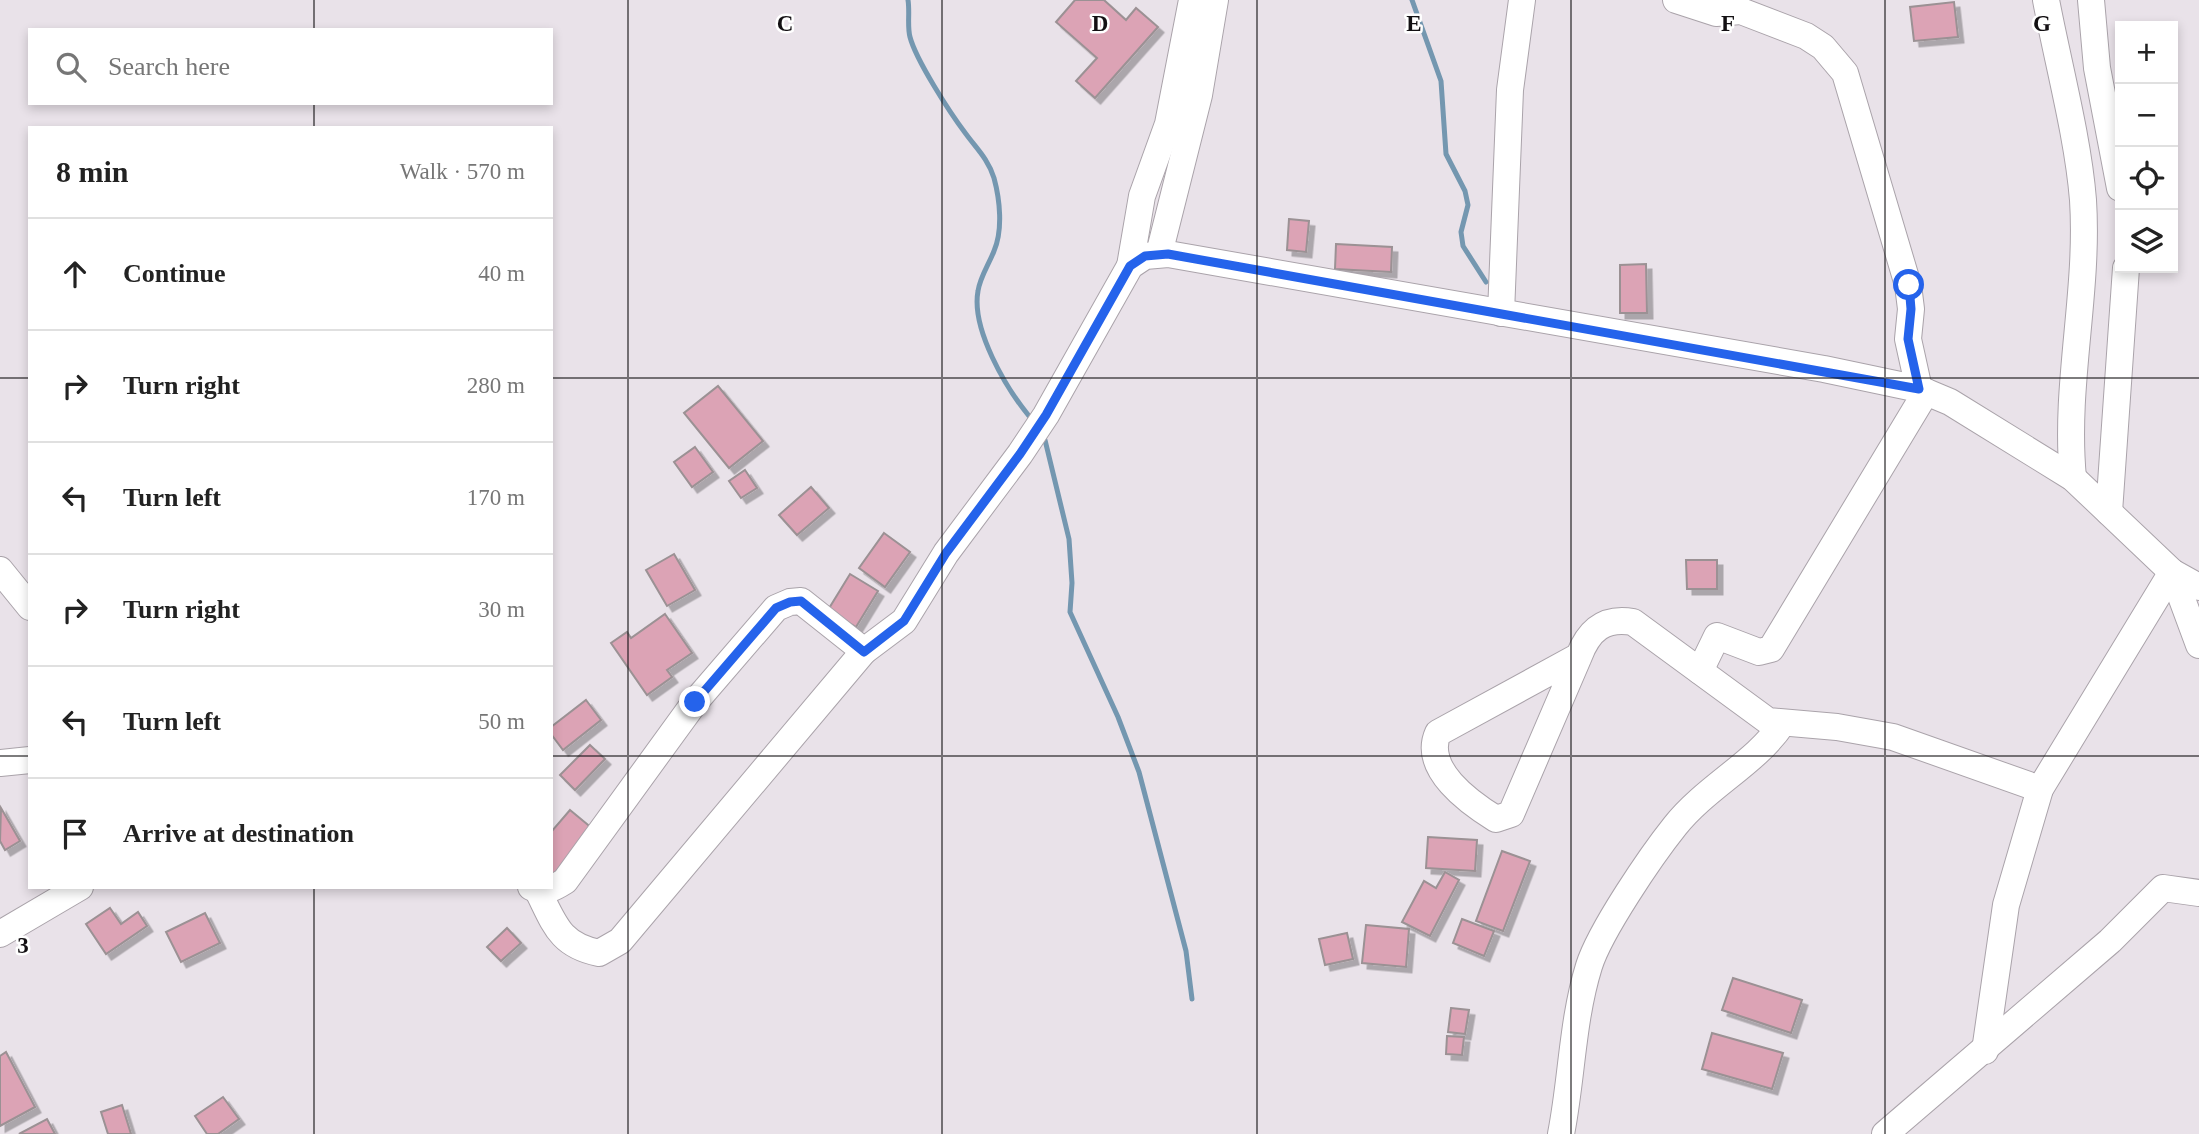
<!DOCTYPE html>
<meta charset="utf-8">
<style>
:root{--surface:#fff;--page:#f6f6f6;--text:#222;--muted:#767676;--line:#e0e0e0}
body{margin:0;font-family:Georgia,serif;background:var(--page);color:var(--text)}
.controls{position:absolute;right:21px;top:21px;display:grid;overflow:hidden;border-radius:0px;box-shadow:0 4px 10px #0003}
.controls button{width:63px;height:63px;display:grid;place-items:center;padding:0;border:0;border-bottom:2px solid var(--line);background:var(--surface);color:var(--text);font:35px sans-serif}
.stop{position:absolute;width:21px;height:21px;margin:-16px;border:5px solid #2563eb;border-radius:50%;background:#fff}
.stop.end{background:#2563eb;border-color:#fff;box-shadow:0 2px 7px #0008}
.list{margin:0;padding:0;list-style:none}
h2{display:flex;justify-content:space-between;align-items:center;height:91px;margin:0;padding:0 28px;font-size:30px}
h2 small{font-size:23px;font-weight:400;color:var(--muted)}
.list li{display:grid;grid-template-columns:46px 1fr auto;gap:21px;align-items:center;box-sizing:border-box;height:112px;padding:0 28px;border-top:2px solid var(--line)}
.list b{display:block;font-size:26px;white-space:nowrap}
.list em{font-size:23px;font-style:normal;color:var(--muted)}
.icon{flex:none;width:38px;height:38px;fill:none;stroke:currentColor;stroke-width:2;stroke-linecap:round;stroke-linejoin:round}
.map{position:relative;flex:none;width:2199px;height:1134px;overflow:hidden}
.search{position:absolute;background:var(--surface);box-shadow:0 4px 10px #0003;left:28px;top:28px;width:525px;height:77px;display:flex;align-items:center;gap:18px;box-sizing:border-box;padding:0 24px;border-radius:0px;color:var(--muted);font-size:26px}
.panel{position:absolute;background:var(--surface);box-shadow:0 4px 10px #0003;left:28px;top:126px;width:525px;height:763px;border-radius:0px}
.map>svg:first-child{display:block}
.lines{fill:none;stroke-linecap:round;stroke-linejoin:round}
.stream{stroke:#7497b0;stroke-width:5}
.building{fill:#dca3b5;stroke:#9b9194;stroke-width:2;filter:url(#shadow)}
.minor-casing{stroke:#aaa3aa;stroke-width:28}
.minor{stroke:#fff;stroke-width:26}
.route{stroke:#2563eb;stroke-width:9}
.grid{fill:none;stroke:#131013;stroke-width:2;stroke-opacity:0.55}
.grid-label{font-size:23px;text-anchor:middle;font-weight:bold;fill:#131013;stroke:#fff;stroke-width:5;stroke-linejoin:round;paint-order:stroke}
</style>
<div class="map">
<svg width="2199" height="1134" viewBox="0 0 2199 1134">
<defs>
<filter id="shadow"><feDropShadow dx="5.5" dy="5.5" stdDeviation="0" flood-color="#0004"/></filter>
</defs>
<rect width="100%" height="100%" fill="#e9e2e9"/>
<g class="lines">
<g class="stream">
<path d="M908 0C910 12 907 26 910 37 916 60 950 113 966 134 977 149 988 159 994 178 1000 200 1003 230 994 251 989 264 980 277 978 291 971 329 1006 388 1029 416"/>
<path d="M1412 0 1441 81 1446 154 1465 191 1468 205 1461 232 1463 246 1486 282"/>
<path d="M1045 440 1069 539 1072 583 1070 612 1118 717 1139 772 1186 951 1192 999"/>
</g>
</g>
<g class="building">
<path d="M1075 0H1104L1126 20 1136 8 1158 27 1095 98 1076 81 1097 58 1056 22Z"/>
<path d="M1954 2 1958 37 1914 41 1910 7Z"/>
<path d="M1289 219 1309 221 1306 252 1287 250Z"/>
<path d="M1336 244 1392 247 1391 272 1335 269Z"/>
<path d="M1646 264 1647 313H1620V265Z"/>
<path d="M718 386 763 441 729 468 684 413Z"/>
<path d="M695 447 713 472 692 487 674 462Z"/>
<path d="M745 470 757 488 741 498 729 481Z"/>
<path d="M811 487 829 508 797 535 779 515Z"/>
<path d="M884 533 910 552 885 587 859 568Z"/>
<path d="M674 554 695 590 667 606 646 570Z"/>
<path d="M1686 560H1717V589H1687Z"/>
<path d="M850 574 878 591 856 627 828 610Z"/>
<path d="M665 614 692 653 667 670 672 677 647 695 611 643 627 632 631 638Z"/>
<path d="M586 700 601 720 563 750 551 734V727Z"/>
<path d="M590 745 605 759 575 790 560 775Z"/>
<path d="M1 808 20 841 5 850 0 841Z"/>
<path d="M570 810 599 834 551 877V832Z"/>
<path d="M1428 837 1477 840 1475 871 1426 868Z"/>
<path d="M1502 851 1530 861 1503 931 1476 921Z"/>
<path d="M1445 872 1459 880 1430 936 1402 922 1424 881 1436 888Z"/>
<path d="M110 908 121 924 138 912 147 926 106 954 86 924Z"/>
<path d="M205 913 220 943 181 962 166 932Z"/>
<path d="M1462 919 1494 931 1484 956 1453 943Z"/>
<path d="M1366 925 1409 929 1406 967 1362 963Z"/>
<path d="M507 928 521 943 501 961 487 947Z"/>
<path d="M1347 933 1353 959 1325 965 1319 939Z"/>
<path d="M1733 978 1802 1000 1791 1033 1722 1010Z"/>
<path d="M1451 1008 1469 1010 1465 1034 1448 1032Z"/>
<path d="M1712 1033 1783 1053 1772 1089 1702 1069Z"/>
<path d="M1447 1036 1464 1037 1462 1055 1446 1054Z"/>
<path d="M6 1052 35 1107 0 1126V1056Z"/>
<path d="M223 1097 239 1119 218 1134H207L195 1116Z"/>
<path d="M122 1105 131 1134H108L101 1112Z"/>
<path d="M47 1119 55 1134H19Z"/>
</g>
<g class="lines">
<g class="minor-casing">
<g id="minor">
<path d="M1676 0 1716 13 1741 11 1806 36 1823 47 1845 73 1908 285 1911 309 1908 339 1919 389"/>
<path d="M2046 0C2058 63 2078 137 2083 200 2089 293 2064 385 2073 478"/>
<path d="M2091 0 2097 68 2120 188"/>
<path d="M1159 254 1199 95 1215 0"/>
<path d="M1130 266 1142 196 1168 124 1192 0"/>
<path d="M1501 313 1510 90 1522 0"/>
<path d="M2109 512 2126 268"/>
<path d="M0 570 30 607"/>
<path d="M2172 572 2199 645"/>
<path d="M1579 656 1438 733C1422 769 1470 803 1496 819L1511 814 1579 656C1589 630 1604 617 1633 622L1768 721 1837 727 1893 737 2040 789"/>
<path d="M1700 671 1717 636 1759 652 1771 649 1926 392"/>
<path d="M0 763 30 760"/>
<path d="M531 887C544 894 554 888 565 881L695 702 776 608 790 602 801 601 864 651 904 621 946 553 1020 454 1046 415 1130 266 1145 256 1168 254 1824 369 1919 389 1950 402 2073 478 2172 572 2199 587"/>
<path d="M538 891C555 925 560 945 599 953L620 941 864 651"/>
<path d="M0 934 80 887"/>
<path d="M1985 1051 2006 905 2040 789 2172 572"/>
<path d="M1561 1134C1572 1078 1572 1021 1589 966 1600 931 1651 856 1675 826 1706 787 1756 763 1782 724"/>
<path d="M1885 1134 2110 941 2163 888 2199 893"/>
</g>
</g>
<use href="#minor" class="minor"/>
</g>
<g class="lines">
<path class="route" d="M695 702 776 608 790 602 801 601 864 652 904 621 946 553 1020 454 1046 415 1130 266 1145 256 1168 254 1919 389 1908 339 1911 309 1909 285"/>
</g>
<path class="grid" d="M314 0V30M628 0V1134M942 0V1134M1257 0V1134M1571 0V1134M1885 0V1134M314 103V128M0 378H30M551 378H2199M0 756H30M551 756H2199M314 887V1134"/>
<g class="grid-label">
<text x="785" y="31">C</text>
<text x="1100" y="31">D</text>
<text x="1414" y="31">E</text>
<text x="1728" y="31">F</text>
<text x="2042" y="31">G</text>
<text x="23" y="953">3</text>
</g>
</svg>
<div class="controls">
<button>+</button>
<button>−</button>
<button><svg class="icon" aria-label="locate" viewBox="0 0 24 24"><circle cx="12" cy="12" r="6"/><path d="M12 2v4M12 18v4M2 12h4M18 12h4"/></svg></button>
<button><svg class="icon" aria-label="layers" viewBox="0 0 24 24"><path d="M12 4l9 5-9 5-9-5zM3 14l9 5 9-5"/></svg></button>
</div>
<div class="stop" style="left:1909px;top:285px"></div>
<div class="stop end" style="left:695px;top:702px"></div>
<div class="search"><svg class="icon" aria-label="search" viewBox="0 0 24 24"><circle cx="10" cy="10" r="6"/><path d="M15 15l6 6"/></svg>Search here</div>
<section class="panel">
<h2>8 min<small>Walk · 570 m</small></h2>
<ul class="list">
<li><svg class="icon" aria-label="ahead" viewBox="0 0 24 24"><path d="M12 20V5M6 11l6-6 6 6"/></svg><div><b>Continue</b></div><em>40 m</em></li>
<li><svg class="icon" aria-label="right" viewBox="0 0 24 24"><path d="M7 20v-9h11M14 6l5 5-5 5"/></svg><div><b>Turn right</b></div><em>280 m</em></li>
<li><svg class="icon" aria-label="left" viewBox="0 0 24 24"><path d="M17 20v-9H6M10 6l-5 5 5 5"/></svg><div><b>Turn left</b></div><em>170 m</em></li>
<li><svg class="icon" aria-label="right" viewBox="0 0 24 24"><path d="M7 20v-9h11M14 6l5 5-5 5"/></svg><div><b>Turn right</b></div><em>30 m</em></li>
<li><svg class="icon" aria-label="left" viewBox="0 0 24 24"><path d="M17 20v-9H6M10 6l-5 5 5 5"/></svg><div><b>Turn left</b></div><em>50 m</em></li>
<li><svg class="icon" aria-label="arrive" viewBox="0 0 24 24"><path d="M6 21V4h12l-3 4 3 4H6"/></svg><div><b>Arrive at destination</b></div></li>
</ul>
</section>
</div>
